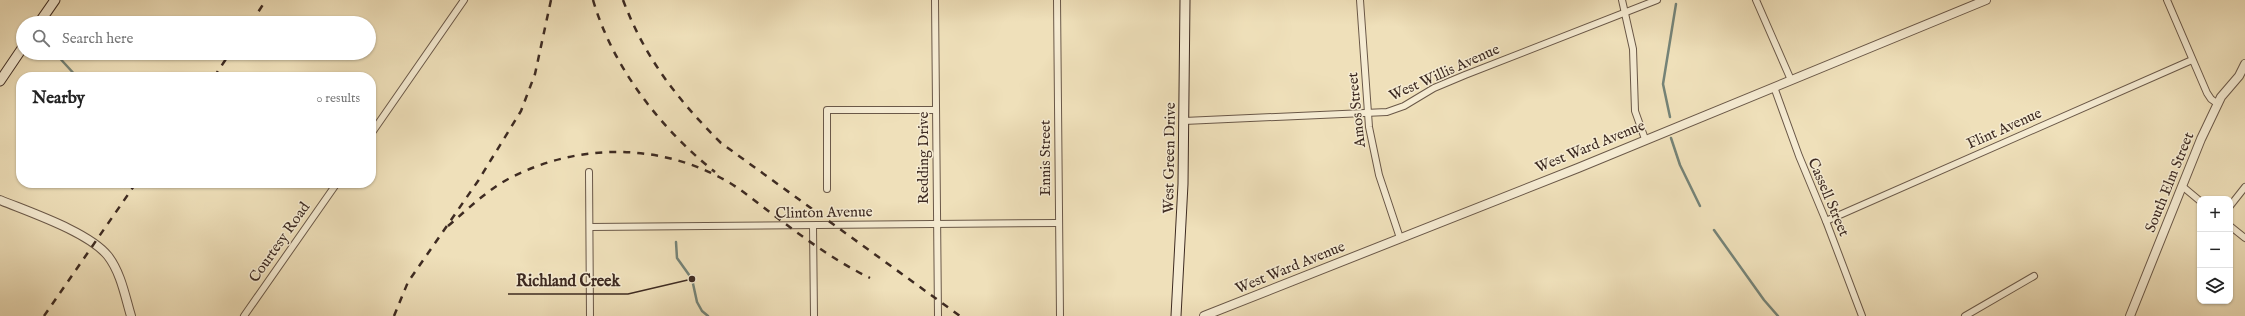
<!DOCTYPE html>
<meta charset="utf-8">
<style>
:root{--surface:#fff;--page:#f6f6f6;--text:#222;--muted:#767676;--line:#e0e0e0}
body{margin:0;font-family:"IM FELL English",serif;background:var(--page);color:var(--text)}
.controls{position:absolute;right:12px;bottom:12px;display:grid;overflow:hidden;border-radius:8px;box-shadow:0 1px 3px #0004}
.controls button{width:36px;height:36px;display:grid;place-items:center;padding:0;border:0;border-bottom:1px solid var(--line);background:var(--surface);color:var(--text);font:20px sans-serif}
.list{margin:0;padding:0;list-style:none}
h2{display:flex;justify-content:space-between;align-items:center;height:52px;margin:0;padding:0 16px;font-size:17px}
h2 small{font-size:13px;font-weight:400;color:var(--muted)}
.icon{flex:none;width:22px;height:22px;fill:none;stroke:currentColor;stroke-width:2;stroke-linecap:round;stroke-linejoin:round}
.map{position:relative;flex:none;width:2245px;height:316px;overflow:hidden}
.search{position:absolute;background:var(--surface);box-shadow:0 1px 3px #0004;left:16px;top:16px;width:360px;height:44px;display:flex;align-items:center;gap:10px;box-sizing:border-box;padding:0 14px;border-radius:22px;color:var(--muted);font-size:15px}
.panel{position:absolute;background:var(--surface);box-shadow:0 1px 3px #0004;left:16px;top:72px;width:360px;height:116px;border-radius:16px}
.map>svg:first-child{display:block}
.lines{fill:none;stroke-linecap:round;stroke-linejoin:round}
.stream{stroke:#758377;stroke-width:2.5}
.minor-casing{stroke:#6a5848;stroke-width:8}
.tertiary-casing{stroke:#6a5848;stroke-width:10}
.secondary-casing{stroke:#3e2b22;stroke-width:11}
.minor{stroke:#f5ebd2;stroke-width:6}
.tertiary{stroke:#f5ebd2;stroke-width:8}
.secondary{stroke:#f5ebd2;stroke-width:9}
.rail{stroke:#3e2b22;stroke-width:2.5;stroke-dasharray:7 7;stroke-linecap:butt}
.labels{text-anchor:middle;stroke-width:3;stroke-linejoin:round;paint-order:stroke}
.street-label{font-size:15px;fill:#3e2b22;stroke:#f5ebd2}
.leader{fill:none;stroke:#3e2b22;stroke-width:1.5}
.callout-dot{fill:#3e2b22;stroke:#f5ebd2;stroke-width:1.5}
.callout-label{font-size:16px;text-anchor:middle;font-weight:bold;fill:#3e2b22;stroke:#f5ebd2;stroke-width:3;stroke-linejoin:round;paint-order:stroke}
</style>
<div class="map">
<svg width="2245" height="316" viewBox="0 0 2245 316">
<rect width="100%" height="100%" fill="#efe0ba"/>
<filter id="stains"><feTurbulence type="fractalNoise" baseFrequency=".005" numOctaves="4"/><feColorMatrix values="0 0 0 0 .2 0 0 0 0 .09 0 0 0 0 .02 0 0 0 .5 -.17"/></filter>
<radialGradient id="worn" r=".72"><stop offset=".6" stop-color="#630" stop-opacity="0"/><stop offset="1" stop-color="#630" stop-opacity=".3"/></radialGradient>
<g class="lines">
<g class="stream">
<path d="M55 53 77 77"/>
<path d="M1670 117 1663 84 1676 4"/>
<path d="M1671 138 1680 165 1700 206"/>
<path d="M1714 230 1764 300 1778 316"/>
<path d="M676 242 677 258 692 279 697 302 702 311 708 316"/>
</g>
<g class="minor-casing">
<g id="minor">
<path d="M935 0 938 316"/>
<path d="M1057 0 1060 316"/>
<path d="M1360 0 1369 127 1379 175 1400 238"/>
<path d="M1622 0 1633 49 1635 111 1645 139"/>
<path d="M1756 0 1791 80"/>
<path d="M2167 0 2207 93 2211 99 2218 104"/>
<path d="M1774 87 1799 156 1826 221 1862 316"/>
<path d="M1184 121 1387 112 1404 106 1434 88 1465 75 1657 0"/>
<path d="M371 134 464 0"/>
<path d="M589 172 590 316"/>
<path d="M2182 186 2200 201"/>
<path d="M827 189V110H936"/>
<path d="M2230 206 2245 187"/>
<path d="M1826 221 2192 60"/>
<path d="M813 226 814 316"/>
<path d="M2230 226 2245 238"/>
<path d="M590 227 1058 223"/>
<path d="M244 316 337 183"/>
<path d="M1965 316 2034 276"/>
</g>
</g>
<g class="tertiary-casing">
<g id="tertiary">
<path d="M0 200C29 212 89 232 108 256 121 273 125 296 131 316"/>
<path d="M1204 316 1578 168 1986 0"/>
<path d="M2130 316 2201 139 2221 97 2239 76 2245 64"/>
</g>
</g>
<g class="secondary-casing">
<g id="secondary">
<path d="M39 23 55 0"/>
<path d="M0 81 23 47"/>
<path d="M1176 316 1183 184 1185 0"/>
</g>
</g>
<use href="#minor" class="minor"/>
<use href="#tertiary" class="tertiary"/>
<use href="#secondary" class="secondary"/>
<g class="rail">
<path d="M593 0C613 68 661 129 715 172"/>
<path d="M623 0C645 58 677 99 721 143L960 316"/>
<path d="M251 23 266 0"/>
<path d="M214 77 230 53"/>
<path d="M448 226C468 209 487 190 510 178 580 142 663 143 730 183 743 191 755 201 767 210 800 235 833 260 870 278"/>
<path d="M44 316 136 183"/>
<path d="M394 316 408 282 478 181 521 111 535 74 551 0"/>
</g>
</g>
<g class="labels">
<g class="street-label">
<text transform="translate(1444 72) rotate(-24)" y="5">West Willis Avenue</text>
<text transform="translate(1356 110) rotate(-96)" y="5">Amos Street</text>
<text transform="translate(2004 128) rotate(-24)" y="5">Flint Avenue</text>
<text transform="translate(1590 146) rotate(-22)" y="5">West Ward Avenue</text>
<text transform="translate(923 158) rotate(-90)" y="5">Redding Drive</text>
<text transform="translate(1045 158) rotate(-90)" y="5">Ennis Street</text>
<text transform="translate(1169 158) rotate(-89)" y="5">West Green Drive</text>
<text transform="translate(2169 182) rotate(-68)" y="5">South Elm Street</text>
<text transform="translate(1829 197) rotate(67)" y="5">Cassell Street</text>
<text transform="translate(824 212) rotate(-1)" y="5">Clinton Avenue</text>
<text transform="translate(279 242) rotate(-55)" y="5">Courtesy Road</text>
<text transform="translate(1290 267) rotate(-22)" y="5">West Ward Avenue</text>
</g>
</g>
<path class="leader" d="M692 279L628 294H508"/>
<circle class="callout-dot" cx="692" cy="279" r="4"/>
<g class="callout-label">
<text x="568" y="286">Richland Creek</text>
</g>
<rect width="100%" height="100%" filter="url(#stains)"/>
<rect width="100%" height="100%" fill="url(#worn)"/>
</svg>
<div class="controls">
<button>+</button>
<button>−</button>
<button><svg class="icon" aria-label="layers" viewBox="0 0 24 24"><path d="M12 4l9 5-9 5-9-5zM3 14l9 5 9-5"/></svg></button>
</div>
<div class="search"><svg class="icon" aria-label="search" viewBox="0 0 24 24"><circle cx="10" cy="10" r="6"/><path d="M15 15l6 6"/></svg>Search here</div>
<section class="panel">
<h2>Nearby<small>0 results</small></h2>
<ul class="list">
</ul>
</section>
</div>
